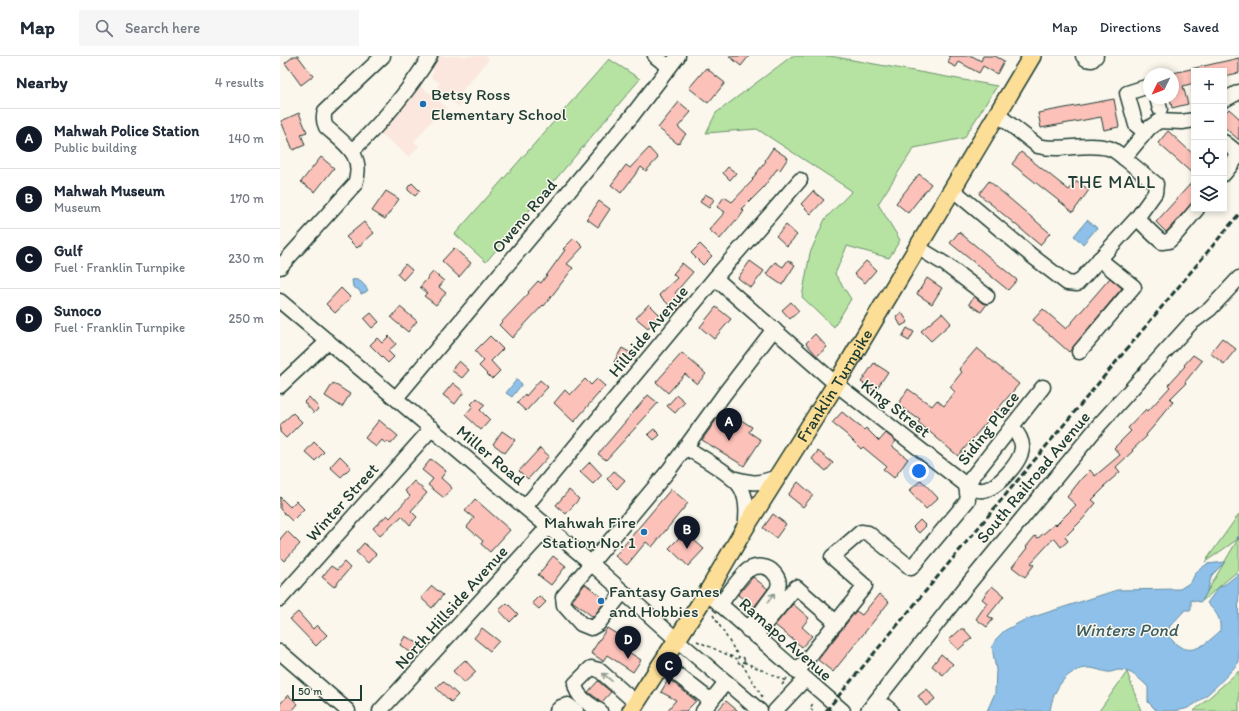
<!DOCTYPE html>
<meta charset="utf-8">
<style>
:root{--surface:#fff;--page:#f6f6f7;--text:#1f2937;--muted:#747a83;--line:#e0e1e3;--accent:#111827}
body{margin:0;font-family:Itim,sans-serif;background:var(--page);color:var(--text)}
.controls{position:absolute;right:12px;top:12px;display:grid;overflow:hidden;border-radius:0px;box-shadow:0 2px 6px #0003}
.controls button{width:36px;height:36px;display:grid;place-items:center;padding:0;border:0;border-bottom:1px solid var(--line);background:var(--surface);color:var(--text);font:20px sans-serif}
.compass{position:absolute;left:863px;top:12px;width:36px;height:36px;border-radius:50%;background:var(--surface);box-shadow:0 2px 6px #0003;rotate:227deg}
.scale{position:absolute;left:12px;bottom:10px;width:70px;box-sizing:border-box;padding-left:4px;border:2px solid #1f3d34;border-top:0;font-size:11px;line-height:14px;white-space:nowrap;color:#1f3d34;-webkit-text-stroke:3px #fbf7ec;paint-order:stroke}
.you{position:absolute;left:639px;top:415px;width:14px;height:14px;margin:-10px;border:3px solid #fff;border-radius:50%;background:#1a73e8;box-shadow:0 0 0 6px #1a73e833}
.badge{display:grid;place-items:center;width:26px;height:26px;border-radius:50%;background:var(--accent);color:#fff;font-size:13px;font-weight:700}
.pin{position:absolute;translate:-50% -33px;filter:drop-shadow(0 1px 2px #0008)}
.pin::after{content:'';position:absolute;top:21px;width:14px;height:12px;background:inherit;clip-path:polygon(0 0,100% 0,50% 100%)}
.list{margin:0;padding:0;list-style:none}
h2{display:flex;justify-content:space-between;align-items:center;height:52px;margin:0;padding:0 16px;font-size:17px}
h2 small{font-size:13px;font-weight:400;color:var(--muted)}
.list li{display:grid;grid-template-columns:26px 1fr auto;gap:12px;align-items:center;box-sizing:border-box;height:60px;padding:0 16px;border-top:1px solid var(--line)}
.list b{display:block;font-size:15px;white-space:nowrap}
.list p{margin:0;font-size:13px;white-space:nowrap;color:var(--muted)}
.list em{font-size:13px;font-style:normal;color:var(--muted)}
.icon{flex:none;width:22px;height:22px;fill:none;stroke:currentColor;stroke-width:2;stroke-linecap:round;stroke-linejoin:round}
.map{position:relative;flex:none;width:959px;height:655px;overflow:hidden}
header{display:flex;align-items:center;gap:24px;box-sizing:border-box;height:56px;padding:0 20px;background:var(--surface);border-bottom:1px solid var(--line)}
header strong{font-size:19px}
nav{display:flex;gap:22px;margin-inline-start:auto;font-size:14px}
.search{width:280px;height:36px;background:var(--page);display:flex;align-items:center;gap:10px;box-sizing:border-box;padding:0 14px;border-radius:0px;color:var(--muted);font-size:15px}
main{display:flex}
aside{flex:1;background:var(--surface)}
.map>svg:first-child{display:block}
.built{fill:#fbe7dd}
.green{fill:#b6e3a2;stroke:#6a906b}
.water{fill:#8ec0ea;stroke:#628ca1}
.lines{fill:none;stroke-linecap:round;stroke-linejoin:round}
.stream{stroke:#628ca1;stroke-width:3}
.building{fill:#fcc1b9;stroke:#1f3d34}
.minor-casing{stroke:#1f3d34;stroke-width:17}
.major-casing{stroke:#1f3d34;stroke-width:20}
.path{stroke:#1f3d34;stroke-width:1.5;stroke-dasharray:3 3;stroke-linecap:butt}
.minor{stroke:#fbf7ec;stroke-width:14}
.major{stroke:#fdde96;stroke-width:17}
.rail{stroke:#1f3d34;stroke-width:3;stroke-dasharray:6 3;stroke-linecap:butt}
.oneway{stroke:#8d9a90}
.poi-dot{fill:#1f6fb2;stroke:#fbf7ec;stroke-width:1.5}
.labels{text-anchor:middle;stroke-width:3;stroke-linejoin:round;paint-order:stroke}
.poi-label{font-size:17px;fill:#1f3d34;stroke:#fbf7ec;text-anchor:start}
.street-label{font-size:17px;fill:#1f3d34;stroke:#fbf7ec}
.neighbourhood-label{font-size:18px;letter-spacing:1px;fill:#1f3d34;stroke:#fbf7ec}
.water-label{font-size:18px;font-style:italic;fill:#3b5e62;stroke:#fbf7ec}
</style>
<header>
<strong>Map</strong>
<div class="search"><svg class="icon" aria-label="search" viewBox="0 0 24 24"><circle cx="10" cy="10" r="6"/><path d="M15 15l6 6"/></svg>Search here</div>
<nav><a>Map</a><a>Directions</a><a>Saved</a></nav>
</header>
<main>
<aside>
<h2>Nearby<small>4 results</small></h2>
<ul class="list">
<li><span class="badge">A</span><div><b>Mahwah Police Station</b><p>Public building</p></div><em>140 m</em></li>
<li><span class="badge">B</span><div><b>Mahwah Museum</b><p>Museum</p></div><em>170 m</em></li>
<li><span class="badge">C</span><div><b>Gulf</b><p>Fuel · Franklin Turnpike</p></div><em>230 m</em></li>
<li><span class="badge">D</span><div><b>Sunoco</b><p>Fuel · Franklin Turnpike</p></div><em>250 m</em></li>
</ul>
</aside>
<div class="map">
<svg width="959" height="655" viewBox="0 0 959 655">
<rect width="100%" height="100%" fill="#fbf7ec"/>
<filter id="ink" filterUnits="userSpaceOnUse"><feTurbulence type="fractalNoise" baseFrequency=".025" numOctaves="2"/><feDisplacementMap in="SourceGraphic" scale="8" xChannelSelector="R" yChannelSelector="G"/><feConvolveMatrix kernelMatrix="1 2 1 2 8 2 1 2 1" color-interpolation-filters="sRGB"/></filter>
<g filter="url(#ink)">
<path class="built" d="M156 0H206L209 3 181 36 186 40 179 51 162 38 158 44 167 52 160 61 156 60 134 86 139 90 129 101 100 77 140 30 151 38 160 27 151 21 154 15 150 11Z"/>
<g class="green">
<path d="M512 0H550L717 30 684 82 634 92 598 148 620 184 609 202 567 190 555 218 571 243 554 271 522 241 530 197 545 163 572 135 477 73 426 77 436 57Z"/>
<path d="M329 3 360 23 206 206 175 178Z"/>
<path d="M959 458V514L921 546 958 483 925 506Z"/>
<path d="M959 615V655H914Z"/>
<path d="M847 616 861 655H819Z"/>
</g>
<g class="water">
<path d="M807 164 817 172 803 188 794 180Z"/>
<path d="M72 224C79 222 84 228 88 234L86 236 81 238 79 234 73 231Z"/>
<path d="M237 323 242 328 232 341 226 337Z"/>
<path d="M945 506 932 519 926 538 921 546 911 544V554H905L890 570 887 578C906 604 921 593 940 575 941 560 936 557 927 547L938 532 947 527 958 518 959 519 958 583 959 606C948 619 921 648 905 653 896 655 886 655 877 655L868 646V631C860 623 851 614 839 614 835 614 831 617 827 616 822 615 817 613 811 612 787 611 773 633 770 655H707L715 637 716 614 712 591 716 583 724 575 744 564 837 534 900 533 911 526 916 516 927 508Z"/>
</g>
<g class="lines">
<path class="stream" d="M958 482H959"/>
</g>
<g class="building">
<path d="M14 0H18L33 20 21 29 5 7Z"/>
<path d="M449 0H469L461 10Z"/>
<path d="M668 0H692L701 5 703 0H715L724 5 717 18 703 10 699 17 679 6 676 11 668 7 670 1Z"/>
<path d="M959 2V17L944 20V15H914V14V27L903 30 908 48 892 52 890 42H893V17Z"/>
<path d="M426 12 445 27 428 47 409 32Z"/>
<path d="M834 43 839 71 824 74 821 61 761 72 758 57Z"/>
<path d="M399 46 411 56 398 71 406 78 398 88 378 72Z"/>
<path d="M949 53 959 62V84L944 71V58Z"/>
<path d="M19 57 27 76 21 78 25 89 13 94 1 65Z"/>
<path d="M888 75 914 99V119L878 87Z"/>
<path d="M369 92 378 102 366 115 361 111 341 137 331 129 346 109 350 112Z"/>
<path d="M493 92 508 102 500 114 497 113 483 132 462 153 464 155 457 165 456 164 440 183 429 174 445 156 437 151 444 141 452 146 473 124 472 123 486 105 485 104Z"/>
<path d="M741 96 789 134 797 125 809 134 793 156 732 108Z"/>
<path d="M41 101 54 112 35 136 21 126Z"/>
<path d="M448 111 456 117 450 124 443 117Z"/>
<path d="M639 118 651 128 628 157 616 147Z"/>
<path d="M914 124V145L886 176 876 166Z"/>
<path d="M709 125 770 177 760 189 699 138Z"/>
<path d="M132 127 140 135 135 140 128 134V131Z"/>
<path d="M106 135 119 143 105 163 92 155Z"/>
<path d="M533 135 544 144 531 158 521 148Z"/>
<path d="M425 138 434 143 429 152 420 146Z"/>
<path d="M319 145 330 153 318 171 307 163Z"/>
<path d="M84 166 94 177 77 192 66 181Z"/>
<path d="M506 169 517 179 507 190 496 180Z"/>
<path d="M679 176 737 224 728 234 670 187Z"/>
<path d="M294 182 303 191 287 208 293 212 264 250 263 249 232 282 219 269 249 237 248 236 258 225 261 227 285 194 283 193Z"/>
<path d="M420 188 432 200 423 209 411 197Z"/>
<path d="M174 192 191 207 179 221 162 205Z"/>
<path d="M508 204 515 209 502 229 486 218 495 206 503 211Z"/>
<path d="M470 205 484 215 471 232 458 222Z"/>
<path d="M586 205 596 214 585 227 574 218Z"/>
<path d="M402 207 413 216 395 237 404 246 396 256 379 239 397 222 393 218Z"/>
<path d="M125 208 132 214 123 224 117 218Z"/>
<path d="M153 216 164 225 159 231 166 237 156 249 144 240 147 237 140 231Z"/>
<path d="M647 222 662 232 652 248 637 238Z"/>
<path d="M830 222 842 232 789 296 753 264 763 253 786 273Z"/>
<path d="M61 232 71 242 55 257 46 248Z"/>
<path d="M694 240 702 247 707 248 701 256 689 248Z"/>
<path d="M511 246 519 255 510 263 502 254Z"/>
<path d="M369 248 380 259 368 272 356 262Z"/>
<path d="M120 251 137 265 128 276 111 262Z"/>
<path d="M436 251 451 263 434 283 420 271Z"/>
<path d="M91 257 99 266 92 272 84 263Z"/>
<path d="M622 257 628 266 621 270 616 261Z"/>
<path d="M662 257 671 267 651 285 641 275Z"/>
<path d="M627 272 634 276 629 285 622 281Z"/>
<path d="M535 278 547 291 537 300 526 287Z"/>
<path d="M109 280 116 288 108 295 114 301 108 307 90 289 97 282 102 287Z"/>
<path d="M210 280 223 293 211 305 220 315 212 323 199 310 204 305 195 295Z"/>
<path d="M942 282 956 293 944 308 930 297Z"/>
<path d="M342 292 351 297 343 312 334 306Z"/>
<path d="M697 292 739 328 678 400 638 366 640 364 618 349 628 333 652 350 657 344 664 350 675 336 670 331 682 316 679 313Z"/>
<path d="M402 297 426 318 417 328 405 318 388 337 376 326Z"/>
<path d="M913 299 922 305 905 326 906 327 890 343 893 346 878 364H879L866 379 867 380 852 394 853 395 836 411 840 416 824 430 825 431 812 444 816 447 802 464 785 481 788 485 781 491 774 482 751 507 754 509 745 521 732 511 747 492 746 491 755 480 758 482 775 468 776 469 796 449 787 441 802 422 810 414 815 420 840 399 834 392 851 375 848 372 866 353 868 355 890 331 888 329 905 310 904 309Z"/>
<path d="M179 305 189 314 182 322 171 314Z"/>
<path d="M594 307 608 316 595 335 581 326Z"/>
<path d="M305 323 311 329 317 323 325 330 294 366 274 347 285 334 290 339Z"/>
<path d="M260 324 268 331 246 355 237 347 245 338 246 340Z"/>
<path d="M53 327 70 338 62 351 45 340Z"/>
<path d="M173 327 184 336 175 348 163 339Z"/>
<path d="M368 339 378 347 326 404 318 398Z"/>
<path d="M397 339 405 346 395 357 387 350Z"/>
<path d="M29 341 39 352 34 357 24 346Z"/>
<path d="M197 342 205 349 200 354 210 364 201 374 185 359 193 350 191 348Z"/>
<path d="M444 353 472 371 469 376 481 384 464 410 422 384Z"/>
<path d="M562 356 584 374 586 372 599 385 606 377 616 385 612 390 628 403 614 422 603 413 606 410 583 391 581 393 566 378 552 367Z"/>
<path d="M13 357 22 366 6 382 0 376V369Z"/>
<path d="M99 364 118 380 111 388 108 386 106 388 102 384 96 391 85 382Z"/>
<path d="M374 373 380 379 374 384 368 378Z"/>
<path d="M222 375 235 384 225 397 213 388Z"/>
<path d="M34 386 44 396 35 405 25 396Z"/>
<path d="M260 392 269 400 248 423 239 415Z"/>
<path d="M538 395 553 407 546 415 532 403Z"/>
<path d="M60 400 71 411 61 421 50 411Z"/>
<path d="M151 403 166 415 161 422 172 432 164 442 148 429 153 423 142 414Z"/>
<path d="M310 406 322 419 313 428 300 416Z"/>
<path d="M334 415 345 424 337 433 327 423Z"/>
<path d="M641 424 658 442 646 453 629 435Z"/>
<path d="M134 425 147 437 131 455 137 461 130 469 122 460 100 480 93 472 107 459 110 462 130 440 125 435Z"/>
<path d="M518 426 533 439 523 451 508 439Z"/>
<path d="M391 433 408 447 372 491 366 486 347 509 335 500Z"/>
<path d="M289 434 299 443 286 458 276 449Z"/>
<path d="M0 441 10 451 16 445 24 453 12 465 0 453Z"/>
<path d="M195 443 230 474 210 496 201 488 203 485 187 471 194 462 185 455Z"/>
<path d="M493 458 506 468 496 482 483 472Z"/>
<path d="M640 464 646 470 639 477 633 471Z"/>
<path d="M7 475 20 488 4 505 0 501V483Z"/>
<path d="M405 476 424 493 408 510 389 492Z"/>
<path d="M84 487 96 498 88 507 76 496Z"/>
<path d="M273 500 286 510 271 529 258 519Z"/>
<path d="M64 506 70 512 54 531 42 521 51 510 57 514Z"/>
<path d="M473 521 488 533 474 551 458 539Z"/>
<path d="M305 528 326 544 313 561 292 545Z"/>
<path d="M152 530 163 539 152 552 141 542Z"/>
<path d="M712 530 724 540 708 560 713 563 707 571 696 563 707 547 702 543Z"/>
<path d="M599 538 609 546 553 616 538 604 576 555 582 559Z"/>
<path d="M259 540 266 546 259 553 252 547Z"/>
<path d="M227 547 238 558 230 566 219 554Z"/>
<path d="M513 548 529 562 522 571 532 580 522 591 495 569Z"/>
<path d="M18 556 33 573 37 569 47 579 36 590 10 563Z"/>
<path d="M202 572 219 585 210 595 194 582Z"/>
<path d="M327 572 340 580 335 587 361 604 353 616 327 599 323 605 311 597Z"/>
<path d="M681 573H684L692 582 678 594 669 584Z"/>
<path d="M125 580 139 588 133 598 120 589Z"/>
<path d="M661 598 673 608 663 619 652 610Z"/>
<path d="M185 604 196 616 184 627 173 615Z"/>
<path d="M388 624H390L416 645 406 655H387L396 644 381 636Z"/>
<path d="M163 625 178 639 171 646 156 632Z"/>
<path d="M318 625 331 636 322 646 308 636Z"/>
<path d="M647 633 655 643 646 650 638 640Z"/>
<path d="M8 639 18 648 12 655H0V648Z"/>
<path d="M446 645 458 655H437Z"/>
</g>
<g class="lines">
<g class="minor-casing">
<g id="minor">
<path d="M375 0 389 11"/>
<path d="M803 0 806 3 812 4 816 0"/>
<path d="M877 42 880 53"/>
<path d="M944 44 959 36"/>
<path d="M717 58 758 90C782 96 805 86 828 92 834 93 839 98 844 102L869 72 879 65 902 66 914 64"/>
<path d="M865 76 856 69 847 37 869 30"/>
<path d="M944 86 959 98"/>
<path d="M72 95C101 67 129 35 150 0"/>
<path d="M944 118 959 99"/>
<path d="M672 133 752 200 787 227 797 228 857 162 875 137 876 128 844 102"/>
<path d="M857 162C865 170 872 178 882 186L889 185 897 177 917 153"/>
<path d="M637 191 665 208 707 240"/>
<path d="M0 211 75 128C85 99 65 88 46 71 43 65 43 61 45 55L103 0"/>
<path d="M435 222 556 328 686 429C692 432 697 435 703 434 717 433 741 406 742 392 743 384 736 376 732 370"/>
<path d="M0 245 312 508 397 584 480 655"/>
<path d="M799 296 854 231 819 203"/>
<path d="M0 330 48 285"/>
<path d="M116 342 351 61 398 0"/>
<path d="M405 391C418 399 455 420 461 432 468 444 467 459 465 472"/>
<path d="M452 422C473 428 477 428 498 421"/>
<path d="M245 451 435 222 520 124"/>
<path d="M343 536 318 568 311 572 301 568 284 549 283 541 389 414 445 337 494 273"/>
<path d="M427 537 563 655"/>
<path d="M0 543 152 372"/>
<path d="M440 549C445 542 462 518 468 514 476 509 488 509 494 517 499 523 500 527 497 534L468 574"/>
<path d="M475 580 516 531 557 567"/>
<path d="M0 596 68 655"/>
<path d="M378 613 394 616 431 645"/>
<path d="M517 616 585 530 552 501 581 476 588 477 631 512 688 444 686 429 763 331"/>
<path d="M100 655 268 471"/>
<path d="M277 655 281 651 288 649 296 655"/>
<path d="M320 655C309 648 297 642 295 628L311 612 319 614 356 647"/>
<path d="M423 655 446 626"/>
<path d="M495 655 525 623"/>
<path d="M588 655 685 532 819 369 910 268 930 253 959 222"/>
<path d="M601 655 605 650 611 655"/>
</g>
</g>
<g class="major-casing">
<g id="major">
<path id="s1" d="M351 655 427 537 465 472 556 328 752 0"/>
</g>
</g>
<g class="path">
<path d="M433 559 459 601"/>
<path d="M417 585 457 603"/>
<circle cx="461" cy="604" r="3.5"/>
<path d="M464 606 506 625"/>
<path d="M462 608 483 642"/>
<path d="M502 629 507 622"/>
<path d="M533 655 530 652 534 646"/>
</g>
<use href="#minor" class="minor"/>
<use href="#major" class="major"/>
<path class="rail" d="M546 655 959 158"/>
</g>
<defs><path id="oneway-shaft" d="M-6 0H5M1.5-3L5.5 0L1.5 3" fill="none" stroke-width="1.6" stroke-linecap="round" stroke-linejoin="round"/></defs>
<g class="oneway">
<use href="#oneway-shaft" transform="translate(491 542) rotate(-54)"/>
<use href="#oneway-shaft" transform="translate(327 621) rotate(-140)"/>
</g>
</g>
<g class="poi-dot">
<circle cx="143" cy="48" r="4"/>
<circle cx="364" cy="476" r="4"/>
<circle cx="321" cy="545" r="4"/>
</g>
<g class="labels">
<g class="poi-label">
<text x="151" y="44">Betsy Ross<tspan x="151" dy="20">Elementary School</tspan></text>
<text x="356" y="472" text-anchor="end">Mahwah Fire<tspan x="356" dy="20">Station No. 1</tspan></text>
<text x="329" y="541">Fantasy Games<tspan x="329" dy="20">and Hobbies</tspan></text>
</g>
<g class="street-label">
<text transform="translate(244 160) rotate(-50)" y="6">Oweno Road</text>
<text transform="translate(368 275) rotate(-50)" y="6">Hillside Avenue</text>
<text dy="6" stroke="none"><textPath href="#s1" startOffset="384">Franklin Turnpike</textPath></text>
<text transform="translate(616 352) rotate(38)" y="6">King Street</text>
<text transform="translate(708 372) rotate(-52)" y="6">Siding Place</text>
<text transform="translate(211 399) rotate(40)" y="6">Miller Road</text>
<text transform="translate(753 421) rotate(-50)" y="6">South Railroad Avenue</text>
<text transform="translate(62 446) rotate(-48)" y="6">Winter Street</text>
<text transform="translate(171 551) rotate(-48)" y="6">North Hillside Avenue</text>
<text transform="translate(506 583) rotate(41)" y="6">Ramapo Avenue</text>
</g>
<g class="neighbourhood-label">
<text x="832" y="132">THE MALL</text>
</g>
<g class="water-label">
<text x="846" y="580">Winters Pond</text>
</g>
</g>
</svg>
<div class="controls">
<button>+</button>
<button>−</button>
<button><svg class="icon" aria-label="locate" viewBox="0 0 24 24"><circle cx="12" cy="12" r="6"/><path d="M12 2v4M12 18v4M2 12h4M18 12h4"/></svg></button>
<button><svg class="icon" aria-label="layers" viewBox="0 0 24 24"><path d="M12 4l9 5-9 5-9-5zM3 14l9 5 9-5"/></svg></button>
</div>
<svg class="compass" viewBox="-18 -18 36 36"><path d="M0-13l5 13h-10z" fill="#e53935"/><path d="M0 13l5-13h-10z" fill="#747a83"/></svg>
<div class="scale">50 m</div>
<div class="you"></div>
<div class="pin badge" style="left:449px;top:385px">A</div>
<div class="pin badge" style="left:407px;top:493px">B</div>
<div class="pin badge" style="left:389px;top:629px">C</div>
<div class="pin badge" style="left:348px;top:603px">D</div>
</div>
</main>
